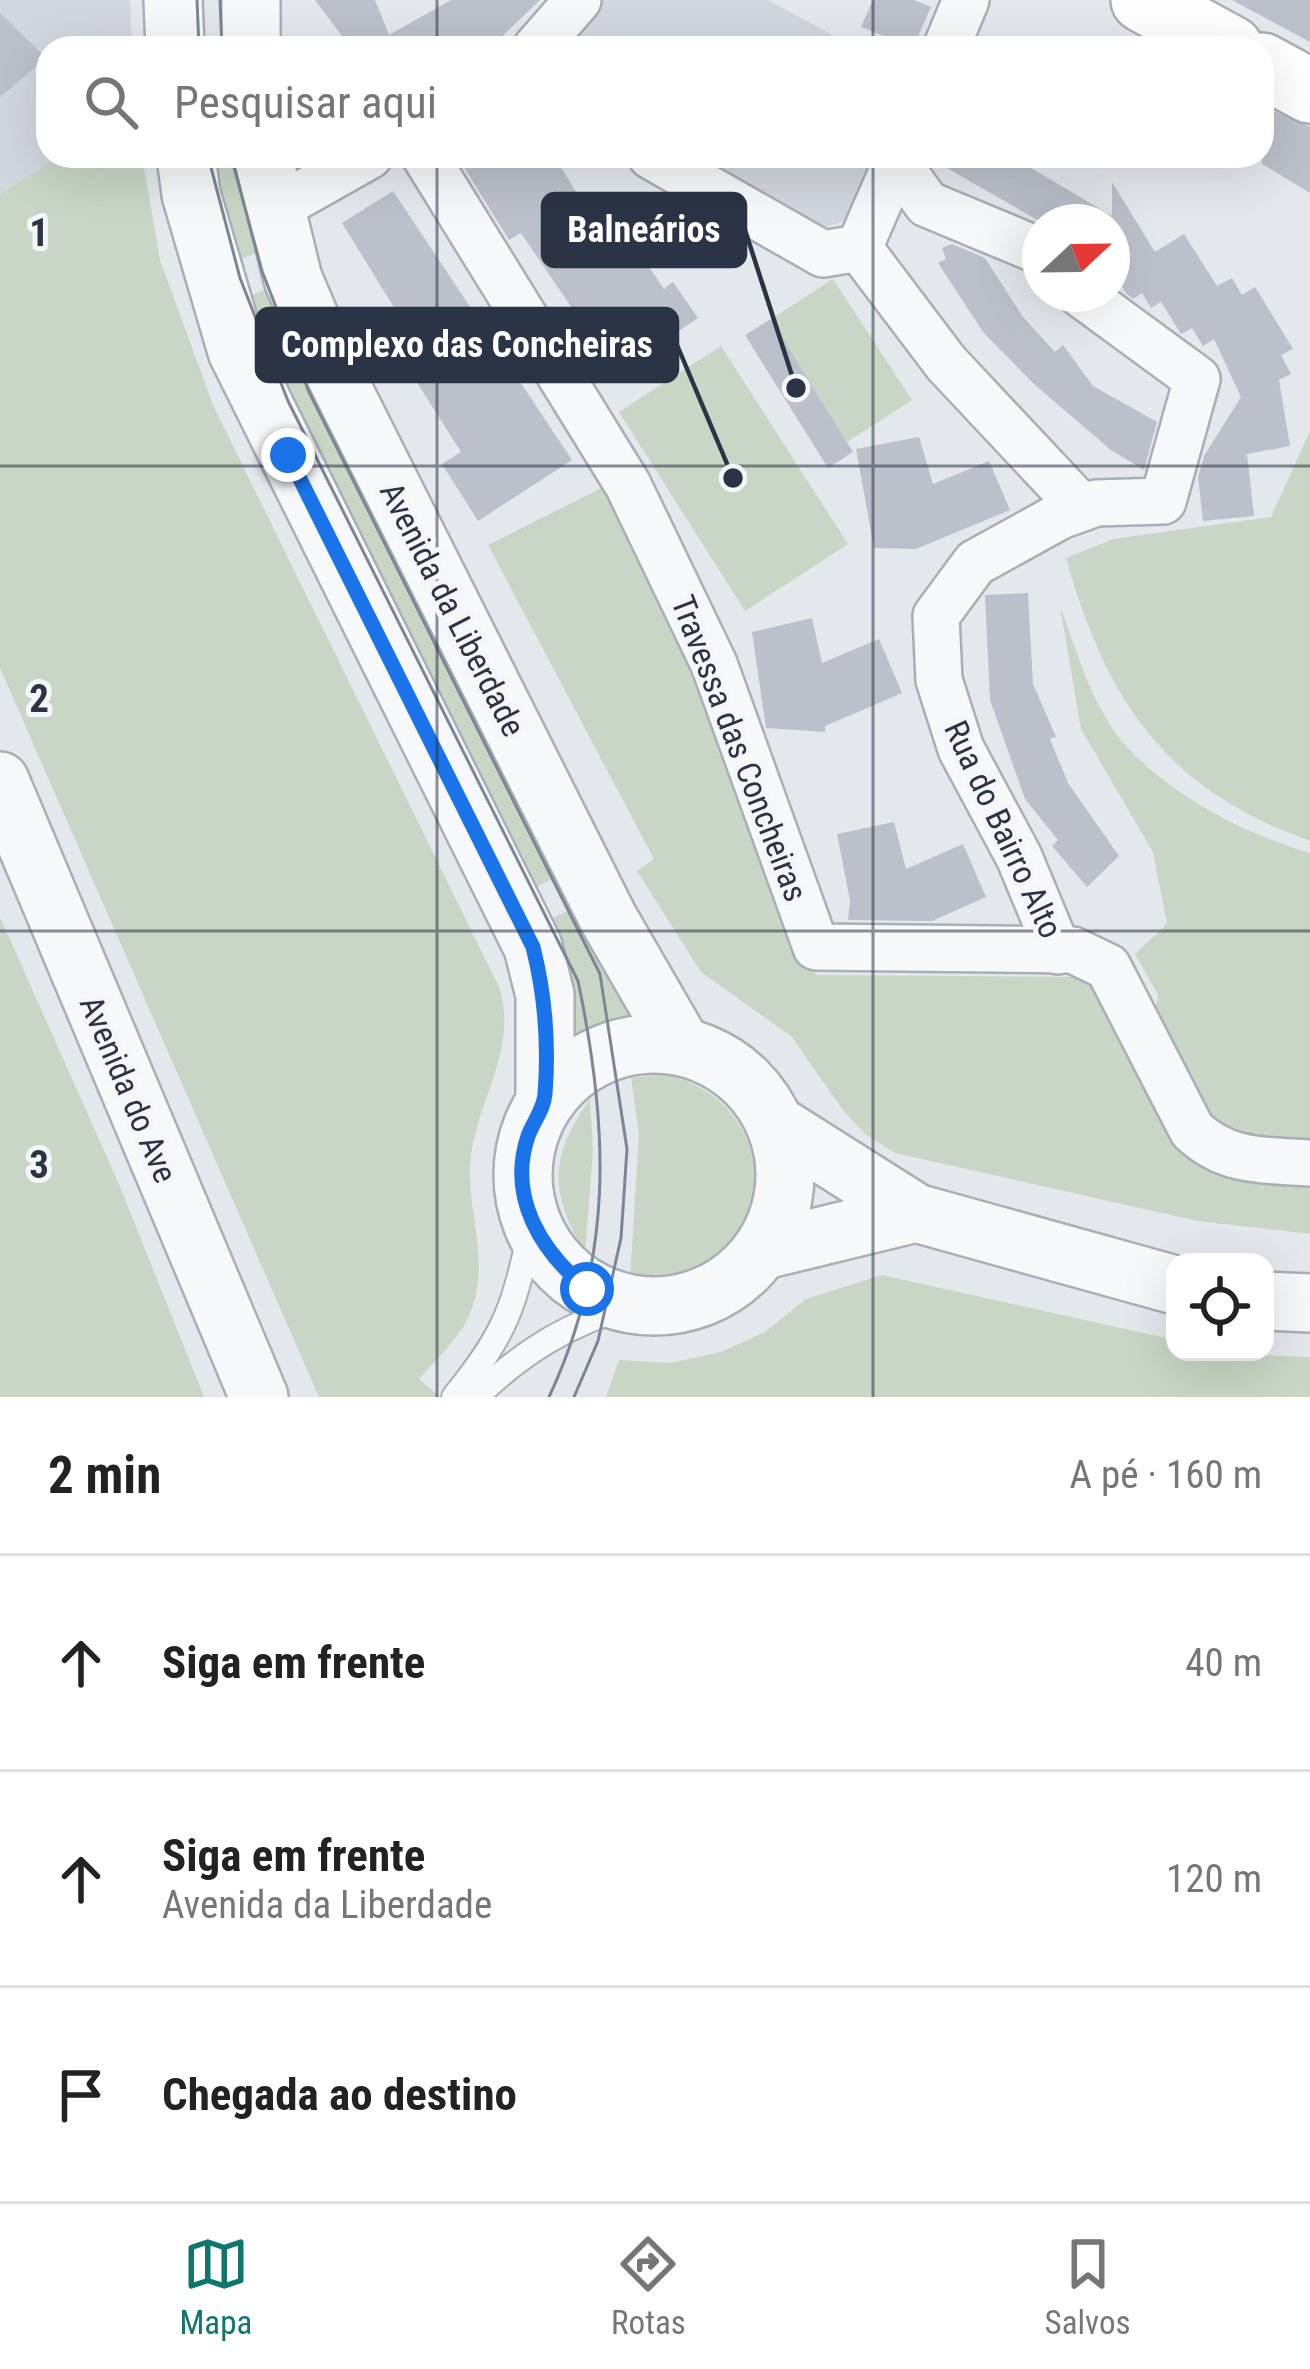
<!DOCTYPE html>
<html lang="pt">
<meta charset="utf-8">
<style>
:root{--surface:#fff;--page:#f2f2f2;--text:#222;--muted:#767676;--line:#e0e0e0;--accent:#0f766e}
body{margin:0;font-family:"Roboto Condensed",sans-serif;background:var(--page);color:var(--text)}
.controls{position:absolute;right:36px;bottom:36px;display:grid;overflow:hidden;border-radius:24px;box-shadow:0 12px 48px #0002}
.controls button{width:108px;height:108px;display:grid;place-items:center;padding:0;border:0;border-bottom:3px solid var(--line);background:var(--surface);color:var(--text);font:60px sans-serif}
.compass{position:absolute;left:1022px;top:204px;width:108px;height:108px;border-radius:50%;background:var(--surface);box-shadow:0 12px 48px #0002;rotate:68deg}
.stop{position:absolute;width:36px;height:36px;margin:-27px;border:9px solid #1a73e8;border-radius:50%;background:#fff}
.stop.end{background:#1a73e8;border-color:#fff;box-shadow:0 3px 12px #0008}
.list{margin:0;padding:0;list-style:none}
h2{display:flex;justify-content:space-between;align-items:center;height:156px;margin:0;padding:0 48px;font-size:51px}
h2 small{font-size:39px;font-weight:400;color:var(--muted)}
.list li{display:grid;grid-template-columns:78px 1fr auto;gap:36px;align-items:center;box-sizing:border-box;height:216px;padding:0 48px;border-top:3px solid var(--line)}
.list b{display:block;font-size:45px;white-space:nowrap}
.list p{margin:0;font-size:39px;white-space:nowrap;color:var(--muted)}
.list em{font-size:39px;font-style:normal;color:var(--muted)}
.icon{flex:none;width:66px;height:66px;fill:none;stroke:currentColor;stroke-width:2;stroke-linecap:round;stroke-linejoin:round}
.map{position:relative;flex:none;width:1310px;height:1397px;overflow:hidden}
.search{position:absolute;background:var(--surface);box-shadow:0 12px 48px #0002;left:36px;right:36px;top:36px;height:132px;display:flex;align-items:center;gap:30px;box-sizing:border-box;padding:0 42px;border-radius:36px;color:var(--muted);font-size:45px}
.sheet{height:804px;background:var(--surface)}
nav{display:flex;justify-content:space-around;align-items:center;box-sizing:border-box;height:168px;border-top:3px solid var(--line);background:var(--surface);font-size:33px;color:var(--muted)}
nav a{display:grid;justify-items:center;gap:6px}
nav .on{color:var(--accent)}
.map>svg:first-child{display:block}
.built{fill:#d2d6de}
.green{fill:#c9d6c5}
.building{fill:#bbc0ca}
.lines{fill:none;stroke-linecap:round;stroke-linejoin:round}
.service-casing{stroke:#a9aeb7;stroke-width:28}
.minor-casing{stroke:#a9aeb7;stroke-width:50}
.tertiary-casing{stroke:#a9aeb7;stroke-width:62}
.secondary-casing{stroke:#a9aeb7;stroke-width:68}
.service{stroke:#f7f8fa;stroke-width:24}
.minor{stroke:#f7f8fa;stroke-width:45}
.tertiary{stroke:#f7f8fa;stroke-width:57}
.secondary{stroke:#fff;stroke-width:63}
.tram{stroke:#7d8696;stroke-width:3}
.route{stroke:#1a73e8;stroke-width:15}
.grid{fill:none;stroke:#2b3445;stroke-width:3;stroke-opacity:0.55}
.labels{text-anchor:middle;stroke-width:10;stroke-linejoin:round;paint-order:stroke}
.street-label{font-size:33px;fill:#2b3445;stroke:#f4f6f9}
.grid-label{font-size:39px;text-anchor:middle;font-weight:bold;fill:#2b3445;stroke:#f4f6f9;stroke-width:10;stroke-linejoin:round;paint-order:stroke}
.leader{fill:none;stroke:#2b3445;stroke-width:4.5}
.callout-dot{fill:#2b3445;stroke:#f4f6f9;stroke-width:4.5}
.callout{fill:#2b3445;stroke:#2b3445;stroke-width:4.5}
.callout-label{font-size:36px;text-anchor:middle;font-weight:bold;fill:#fff}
</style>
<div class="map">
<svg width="1310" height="1397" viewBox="0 0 1310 1397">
<rect width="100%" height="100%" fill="#e4e7ec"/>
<g class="built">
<path d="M0 0H130L132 48H48V156H60L0 194Z"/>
<path d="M594 0H768L856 48H571Z"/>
<path d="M682 156H876L857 203 843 221 818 230Z"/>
</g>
<g class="green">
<path d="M60 156H142L160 260 213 405 500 989C519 1058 468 1110 470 1177 471 1220 487 1262 473 1305 463 1336 439 1356 419 1379L440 1397H319L0 668V194Z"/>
<path d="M199 156H248L268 248 224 266Z"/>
<path d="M833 279 912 400 847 442 771 319Z"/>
<path d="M285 281 571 869 517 897 231 304Z"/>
<path d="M721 346 848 544 745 611 619 412Z"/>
<path d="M1310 431V841C1165 789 1107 702 1066 558L1113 539 1271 517Z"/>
<path d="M609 484 689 648 803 960 817 975 1079 977 1105 995 1173 1129 1310 1180V1234L1198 1221 895 1153 865 1134 842 1109 792 1037 701 972 637 871 654 859 488 545Z"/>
<path d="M1060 607C1078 653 1093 711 1128 748 1176 799 1244 833 1310 853V1145L1214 1133 1154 1018 1158 995 1135 954 1167 924 1153 852 1081 729Z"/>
<path d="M587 902 648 1013 567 1043 534 927Z"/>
<path d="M0 917 118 1182 204 1397H0Z"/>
<path d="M664 1074C810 1108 768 1313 630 1279L639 1133 631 1078Z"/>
<path d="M590 1099 593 1150 585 1252C548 1192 550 1155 590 1099Z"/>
<path d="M882 1275 1175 1340V1352L1310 1357V1397H606L619 1360 670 1363 721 1352 765 1332 806 1299Z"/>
</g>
<g class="building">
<path d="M315 0H375L389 35 451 0H540L490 48H351Z"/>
<path d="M873 0H914L931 7 913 48 861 27Z"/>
<path d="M1232 0H1310V42Z"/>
<path d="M0 13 46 58 0 97Z"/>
<path d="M1262 106 1310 127V193L1262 164Z"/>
<path d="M457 156H554L594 221 610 210 664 289 673 282 698 318 616 373 521 233 509 240Z"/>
<path d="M926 156H1011L1112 216V182L1155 252 1184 234 1217 286 1232 278 1242 295 1255 287 1293 349 1281 355 1291 374 1279 380 1290 446 1247 454 1254 516 1203 521 1198 477 1204 456 1241 397 1214 339 1203 346 1192 328 1181 334 1161 302 1151 308 1142 293 1133 299 1126 293 1112 271V222H1041Z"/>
<path d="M393 191 572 460 478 521 442 464 461 452 378 321 395 309 342 223Z"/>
<path d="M952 244 985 258 1023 317 1055 352 1063 345 1093 386 1157 422 1144 470 1111 450 1035 385 983 332 938 263 946 259 942 248Z"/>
<path d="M771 319 853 452 828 468 745 335Z"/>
<path d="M919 437 933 484 989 461 1010 510 916 549 874 548 856 449Z"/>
<path d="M1028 593 1033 684 1056 737 1050 739 1068 783 1119 856 1087 887 1052 846 1058 840 1025 799 990 700 985 595Z"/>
<path d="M812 618 822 663 879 639 902 693 825 726V732L766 728 752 632Z"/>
<path d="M894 822 906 869 963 844 986 897 932 921 848 920 850 900 837 834Z"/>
</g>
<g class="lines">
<g class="service-casing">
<g id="service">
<path d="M454 1397C508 1331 514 1306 532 1224"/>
<path d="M476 1397C524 1350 569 1324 633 1304"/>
</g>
</g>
<g class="minor-casing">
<g id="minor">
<path d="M536 48 578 0"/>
<path d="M946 48 966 0"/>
<path d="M425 156 628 485 714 664 816 947 1073 950 1108 967 1192 1130C1226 1163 1265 1160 1310 1163"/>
<path d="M651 156 823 254 859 248"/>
<path d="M896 161 927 204 1040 251"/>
<path d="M275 209 369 156"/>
<path d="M859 248 946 363 1082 508"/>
<path d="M859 248 899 156"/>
<path d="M1058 951 1019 857 961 749 939 680 936 616 975 563 1060 516 1096 503 1163 501 1197 379 1081 294"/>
</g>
</g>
<g class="tertiary-casing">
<g id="tertiary">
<path d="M173 0 175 48"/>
<path d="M251 0V48"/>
<path d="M186 156 191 194 237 351 533 947 545 995V1100"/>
<path d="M263 156 293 279 325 354 608 918 682 1046"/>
<path d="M0 781 259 1397"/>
<circle cx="654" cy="1175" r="131"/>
<path d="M777 1125 916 1213 1175 1285"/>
<path d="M764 1250 916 1213"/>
<path d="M1265 1301 1310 1303"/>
</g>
</g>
<g class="secondary-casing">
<g id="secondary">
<path d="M1143 0 1231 48"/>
<path d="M1262 65 1310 91"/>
</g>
</g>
<use href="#service" class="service"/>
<use href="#minor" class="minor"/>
<use href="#tertiary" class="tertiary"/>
<use href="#secondary" class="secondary"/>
<g class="tram">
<path d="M197 0 199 48"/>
<path d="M220 0 222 48"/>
<path d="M208 156 240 278 288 401 578 981C609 1128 614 1258 549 1397"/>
<path d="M231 156 262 271 309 392 600 974 627 1149 621 1238 598 1341 574 1397"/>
</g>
</g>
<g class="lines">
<path class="route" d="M288 455 533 947C545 995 549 1044 545 1094 544 1109 533 1122 528 1136 507 1198 542 1252 587 1289"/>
</g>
<path class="grid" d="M437 0V48M873 0V48M437 156V1397M873 156V1397M0 466H1310M0 931H1310"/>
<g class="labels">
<g class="street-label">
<text transform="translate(453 609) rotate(63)" y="12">Avenida da Liberdade</text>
<text transform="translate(740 748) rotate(69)" y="12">Travessa das Concheiras</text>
<text transform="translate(1004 829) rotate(65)" y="12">Rua do Bairro Alto</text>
<text transform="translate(129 1089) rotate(67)" y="12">Avenida do Ave</text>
</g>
</g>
<g class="grid-label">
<text x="39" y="246">1</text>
<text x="39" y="712">2</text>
<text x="39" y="1178">3</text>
</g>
<path class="leader" d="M796 388L745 230M733 478L677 345"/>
<g class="callout-dot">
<circle cx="796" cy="388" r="12"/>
<circle cx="733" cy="478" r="12"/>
</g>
<g class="callout">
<rect x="543" y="194" width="202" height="72" rx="12"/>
<rect x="257" y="309" width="420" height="72" rx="12"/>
</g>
<g class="callout-label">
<text x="644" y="242">Balneários</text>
<text x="467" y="357">Complexo das Concheiras</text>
</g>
</svg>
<div class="controls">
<button><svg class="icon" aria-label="locate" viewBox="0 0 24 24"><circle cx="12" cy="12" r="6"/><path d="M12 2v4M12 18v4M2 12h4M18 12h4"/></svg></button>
</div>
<svg class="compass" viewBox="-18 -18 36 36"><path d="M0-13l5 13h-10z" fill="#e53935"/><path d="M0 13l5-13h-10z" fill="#767676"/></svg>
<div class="stop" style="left:587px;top:1289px"></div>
<div class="stop end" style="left:288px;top:455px"></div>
<div class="search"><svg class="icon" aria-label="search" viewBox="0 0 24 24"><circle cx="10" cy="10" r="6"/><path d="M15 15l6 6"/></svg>Pesquisar aqui</div>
</div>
<section class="sheet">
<h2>2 min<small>A pé · 160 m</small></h2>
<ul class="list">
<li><svg class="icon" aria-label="ahead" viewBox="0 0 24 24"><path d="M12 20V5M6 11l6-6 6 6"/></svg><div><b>Siga em frente</b></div><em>40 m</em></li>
<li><svg class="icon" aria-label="ahead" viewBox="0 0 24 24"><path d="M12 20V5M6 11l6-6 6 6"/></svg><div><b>Siga em frente</b><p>Avenida da Liberdade</p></div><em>120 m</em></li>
<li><svg class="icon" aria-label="arrive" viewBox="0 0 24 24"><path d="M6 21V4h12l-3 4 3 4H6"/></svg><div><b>Chegada ao destino</b></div></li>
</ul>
</section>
<nav>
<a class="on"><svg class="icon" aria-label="map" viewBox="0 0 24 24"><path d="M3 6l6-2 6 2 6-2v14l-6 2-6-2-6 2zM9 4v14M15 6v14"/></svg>Mapa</a>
<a><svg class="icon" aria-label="directions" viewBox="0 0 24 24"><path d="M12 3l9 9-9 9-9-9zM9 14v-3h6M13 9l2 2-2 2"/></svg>Rotas</a>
<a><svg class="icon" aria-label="saved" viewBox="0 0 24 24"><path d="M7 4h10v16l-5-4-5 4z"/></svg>Salvos</a>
</nav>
